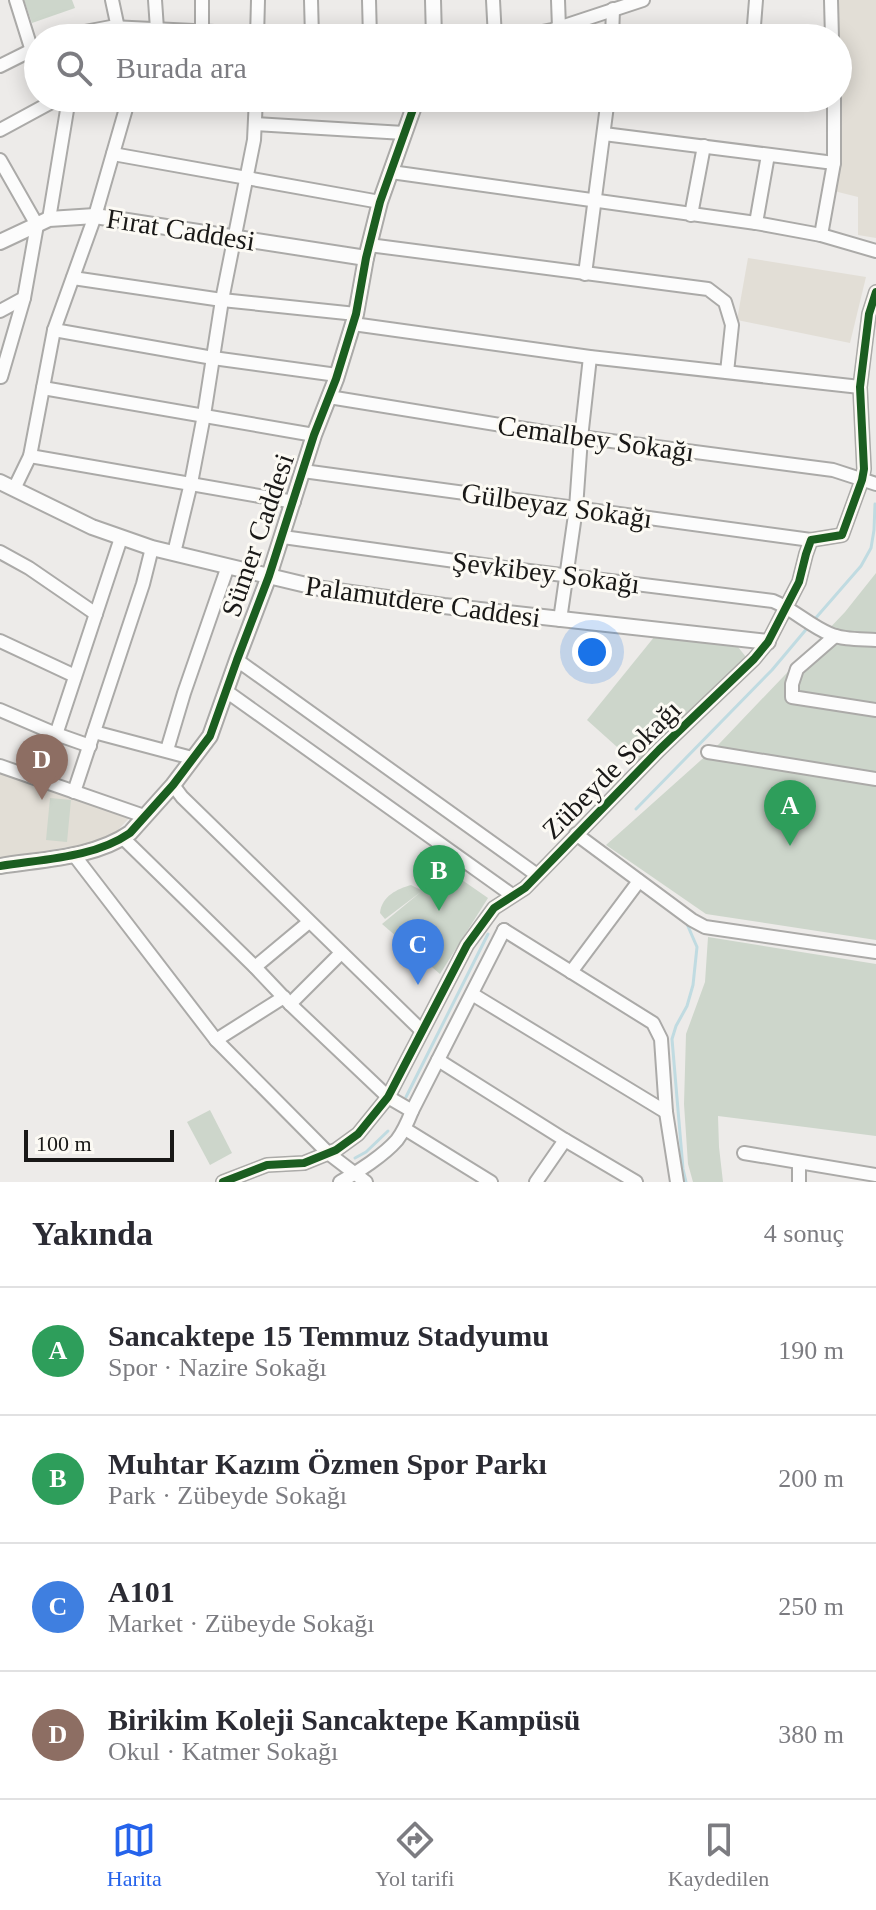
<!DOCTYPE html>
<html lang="tr">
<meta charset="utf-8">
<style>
:root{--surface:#fff;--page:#f2f2f3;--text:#2b2b33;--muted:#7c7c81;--line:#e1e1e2;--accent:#2563eb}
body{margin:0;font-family:Georgia,serif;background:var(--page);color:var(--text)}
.scale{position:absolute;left:24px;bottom:20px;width:150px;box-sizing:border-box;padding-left:8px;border:4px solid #191817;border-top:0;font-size:22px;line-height:28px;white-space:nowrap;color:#191817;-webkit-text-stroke:6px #fcfaf4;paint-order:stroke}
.you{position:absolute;left:592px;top:652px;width:28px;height:28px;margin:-20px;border:6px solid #fff;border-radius:50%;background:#1a73e8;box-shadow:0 0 0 12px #1a73e833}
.badge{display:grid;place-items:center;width:52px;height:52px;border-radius:50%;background:var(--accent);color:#fff;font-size:26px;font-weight:700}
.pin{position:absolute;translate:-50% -66px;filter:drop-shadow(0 2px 4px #0008)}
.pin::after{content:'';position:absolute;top:42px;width:28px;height:24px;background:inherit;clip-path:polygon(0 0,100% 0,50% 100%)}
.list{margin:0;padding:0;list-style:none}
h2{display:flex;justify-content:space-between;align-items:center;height:104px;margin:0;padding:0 32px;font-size:34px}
h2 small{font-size:26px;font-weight:400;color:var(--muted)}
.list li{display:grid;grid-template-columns:52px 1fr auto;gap:24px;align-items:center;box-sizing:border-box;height:128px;padding:0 32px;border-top:2px solid var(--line)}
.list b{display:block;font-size:30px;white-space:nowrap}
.list p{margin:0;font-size:26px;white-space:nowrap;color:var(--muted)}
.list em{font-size:26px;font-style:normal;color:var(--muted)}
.icon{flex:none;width:44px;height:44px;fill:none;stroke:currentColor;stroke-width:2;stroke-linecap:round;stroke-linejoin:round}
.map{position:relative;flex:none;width:876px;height:1182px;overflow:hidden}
.search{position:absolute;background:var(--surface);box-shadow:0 4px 20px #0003;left:24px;right:24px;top:24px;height:88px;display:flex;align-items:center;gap:20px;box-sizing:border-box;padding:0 28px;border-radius:44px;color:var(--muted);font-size:30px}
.sheet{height:616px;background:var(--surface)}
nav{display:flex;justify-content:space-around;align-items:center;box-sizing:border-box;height:112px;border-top:2px solid var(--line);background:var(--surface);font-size:22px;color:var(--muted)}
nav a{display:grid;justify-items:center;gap:4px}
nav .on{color:var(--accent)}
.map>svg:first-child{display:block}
.built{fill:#e2ded6}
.green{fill:#cdd6cb}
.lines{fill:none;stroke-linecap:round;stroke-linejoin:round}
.stream{stroke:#c0dbe1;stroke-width:3}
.minor-casing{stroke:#abaaa8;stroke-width:16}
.tertiary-casing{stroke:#abaaa8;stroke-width:18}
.minor{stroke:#fcfcfc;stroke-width:12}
.tertiary{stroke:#fcfcfc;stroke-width:14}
.cycleway-casing{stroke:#fcfaf4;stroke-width:13}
.cycleway{stroke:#1b5e20;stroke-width:8}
.labels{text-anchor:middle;stroke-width:6;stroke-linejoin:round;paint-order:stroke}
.street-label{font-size:28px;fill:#191817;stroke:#fcfaf4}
</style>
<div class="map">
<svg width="876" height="1182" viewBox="0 0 876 1182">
<rect width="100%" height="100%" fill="#edebe9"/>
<g class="built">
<path d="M838 0H876V238L858 235V197L834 191 840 164Z"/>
<path d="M748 258 866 277 850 343 737 320Z"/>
<path d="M0 773 131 816 115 833 101 839 80 845 0 858Z"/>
</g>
<g class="green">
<path d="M24 0H72L75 8 32 23Z"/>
<path d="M876 573V940L706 914 606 845 719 744 845 612Z"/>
<path d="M655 636 738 647 746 657V662L636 764 587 720Z"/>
<path d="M50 798 71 800 67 842 46 840Z"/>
<path d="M452 873 488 898 440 974 382 924 422 891 385 919 380 913C382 896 397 889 411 885L423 891 432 883Z"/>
<path d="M708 937 876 964V1136L718 1116 719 1147 723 1182H693L688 1164 684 1104 686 1034 705 982Z"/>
<path d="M210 1110 232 1153 210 1165 187 1122Z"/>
</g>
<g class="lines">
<g class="stream">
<path d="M814 620 861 566 871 548 874 530 875 504"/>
<path d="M636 809 772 670 809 626"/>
<path d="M406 1097 488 934"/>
<path d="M355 1158 366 1152 388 1131"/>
<path d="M686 1182 683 1169 672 1039 676 1026 687 1006 693 985 697 947 687 924"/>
</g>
<g class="minor-casing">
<g id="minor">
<path d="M16 0 32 51"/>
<path d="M112 0 118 28"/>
<path d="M155 0 157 29"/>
<path d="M202 0V32"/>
<path d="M311 0 312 37"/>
<path d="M369 0 370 38"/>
<path d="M493 0 495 38"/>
<path d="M558 0 559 28"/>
<path d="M831 0 832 38"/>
<path d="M60 38 74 34 111 27 338 38"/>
<path d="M257 38 258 0"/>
<path d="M513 38 552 30 643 0"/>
<path d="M612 38 613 9"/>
<path d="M753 38 756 0"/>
<path d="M0 66 38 47"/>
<path d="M233 98 255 100"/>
<path d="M255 124 404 133"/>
<path d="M0 130 59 98"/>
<path d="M604 134 834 163"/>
<path d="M113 154 380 202"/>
<path d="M0 160 37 225 24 298 0 311"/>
<path d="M391 172 756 223 821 235 876 251"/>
<path d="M691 215 704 146"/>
<path d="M49 219 69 98"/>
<path d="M756 223 768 155"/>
<path d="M821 235 834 163V98"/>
<path d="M369 245 708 289 725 302 732 325 727 372"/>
<path d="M585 274 608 98"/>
<path d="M73 278 222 300 356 314"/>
<path d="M353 324 590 357 860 387"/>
<path d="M54 330 213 358 337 375"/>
<path d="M1 377 24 298"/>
<path d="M43 388 314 435"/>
<path d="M329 397 550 433 833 470 876 484"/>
<path d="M30 456 294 502"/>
<path d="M303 471 811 540"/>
<path d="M14 489 30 456 54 330 95 216 129 98"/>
<path d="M283 537 498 567 773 601C793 609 810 626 830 634 843 640 861 639 876 640"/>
<path d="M0 552 29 568 96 614"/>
<path d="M174 553 191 483 204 415 222 300 254 140 256 98"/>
<path d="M560 620 576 508 581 438 590 357"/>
<path d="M835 636 797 669 792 684V697L876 710"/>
<path d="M0 641 75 676"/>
<path d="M237 660 537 875"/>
<path d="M226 691 512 895"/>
<path d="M0 710 56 734 90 746"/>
<path d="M94 732 192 758"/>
<path d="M167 750 184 693 228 566"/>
<path d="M708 752 876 779"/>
<path d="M0 766 144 816"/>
<path d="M41 780 121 538"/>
<path d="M173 785 182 797 422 1031"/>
<path d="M74 792 143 584 152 548"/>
<path d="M576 834 692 920 705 927 876 952"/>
<path d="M123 838 255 967 290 1004 388 1097 412 1111"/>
<path d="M74 855 216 1040 328 1153 366 1182"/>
<path d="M504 930 653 1023 661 1039 666 1112 677 1182"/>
<path d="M255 967 309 922"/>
<path d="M571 972 639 881"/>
<path d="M472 994 666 1112"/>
<path d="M290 1004 341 953"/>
<path d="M216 1040 284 997"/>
<path d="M438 1060 565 1140 636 1182"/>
<path d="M405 1129 491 1182"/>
<path d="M744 1153 876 1175"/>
<path d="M799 1163V1182"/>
<path d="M223 1182 267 1165 304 1163 336 1150 358 1134 388 1097 467 945 494 908 525 888 659 750 754 659 768 642 799 582 806 554 811 540 842 535 862 480 864 469 860 387 869 314 876 292"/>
<path d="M340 1182C358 1172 384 1155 397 1140 404 1131 408 1121 412 1111L504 930"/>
<path d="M536 1182 565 1140"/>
</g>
</g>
<g class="tertiary-casing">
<g id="tertiary">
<path d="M433 0 434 38"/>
<path d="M0 242 49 219 95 216 366 258"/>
<path d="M0 482 92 527 152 548 323 589 444 606 768 642"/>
<path d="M0 866C43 859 94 858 130 833L173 785 210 736 237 660 269 576 314 435 336 379 356 314 366 258 380 202 417 98"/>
</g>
</g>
<use href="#minor" class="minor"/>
<use href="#tertiary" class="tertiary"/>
<g class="cycleway-casing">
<g id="cycleway">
<path d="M0 866C43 859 94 858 130 833L173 785 210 736 237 660 269 576 314 435 336 379 356 314 366 258 380 202 417 98"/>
<path d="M223 1182 267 1165 304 1163 336 1150 358 1134 388 1097 467 945 494 908 525 888 659 750 754 659 768 642 799 582 806 554 811 540 842 535 862 480 864 469 860 387 869 314 876 292"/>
</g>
</g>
<use href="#cycleway" class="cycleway"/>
</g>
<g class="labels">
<g class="street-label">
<text transform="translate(181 229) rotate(9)" y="10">Fırat Caddesi</text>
<text transform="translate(596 438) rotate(8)" y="10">Cemalbey Sokağı</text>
<text transform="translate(557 505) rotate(8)" y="10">Gülbeyaz Sokağı</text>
<text transform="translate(257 535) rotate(-71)" y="10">Sümer Caddesi</text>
<text transform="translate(546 572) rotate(7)" y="10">Şevkibey Sokağı</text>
<text transform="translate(423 601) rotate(8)" y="10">Palamutdere Caddesi</text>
<text transform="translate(611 769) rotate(-45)" y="10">Zübeyde Sokağı</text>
</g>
</g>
</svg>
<div class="scale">100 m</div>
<div class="you"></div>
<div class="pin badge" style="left:790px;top:846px;background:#2e9e5b">A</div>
<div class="pin badge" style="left:439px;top:911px;background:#2e9e5b">B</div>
<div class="pin badge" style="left:418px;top:985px;background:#3f7fe0">C</div>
<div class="pin badge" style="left:42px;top:800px;background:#8d6e63">D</div>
<div class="search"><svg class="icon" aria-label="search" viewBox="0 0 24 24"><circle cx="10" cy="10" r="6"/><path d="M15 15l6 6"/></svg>Burada ara</div>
</div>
<section class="sheet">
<h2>Yakında<small>4 sonuç</small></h2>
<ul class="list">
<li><span class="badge" style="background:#2e9e5b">A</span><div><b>Sancaktepe 15 Temmuz Stadyumu</b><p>Spor · Nazire Sokağı</p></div><em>190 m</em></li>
<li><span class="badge" style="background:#2e9e5b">B</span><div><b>Muhtar Kazım Özmen Spor Parkı</b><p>Park · Zübeyde Sokağı</p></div><em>200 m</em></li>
<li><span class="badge" style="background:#3f7fe0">C</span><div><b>A101</b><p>Market · Zübeyde Sokağı</p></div><em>250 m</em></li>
<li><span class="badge" style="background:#8d6e63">D</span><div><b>Birikim Koleji Sancaktepe Kampüsü</b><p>Okul · Katmer Sokağı</p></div><em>380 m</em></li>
</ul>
</section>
<nav>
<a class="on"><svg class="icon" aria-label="map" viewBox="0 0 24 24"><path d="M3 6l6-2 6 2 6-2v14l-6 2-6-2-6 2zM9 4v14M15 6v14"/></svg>Harita</a>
<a><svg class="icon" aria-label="directions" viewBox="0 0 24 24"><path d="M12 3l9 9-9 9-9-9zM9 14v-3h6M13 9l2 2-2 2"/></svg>Yol tarifi</a>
<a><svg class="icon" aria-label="saved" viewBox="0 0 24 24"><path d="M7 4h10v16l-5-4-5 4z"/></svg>Kaydedilen</a>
</nav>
